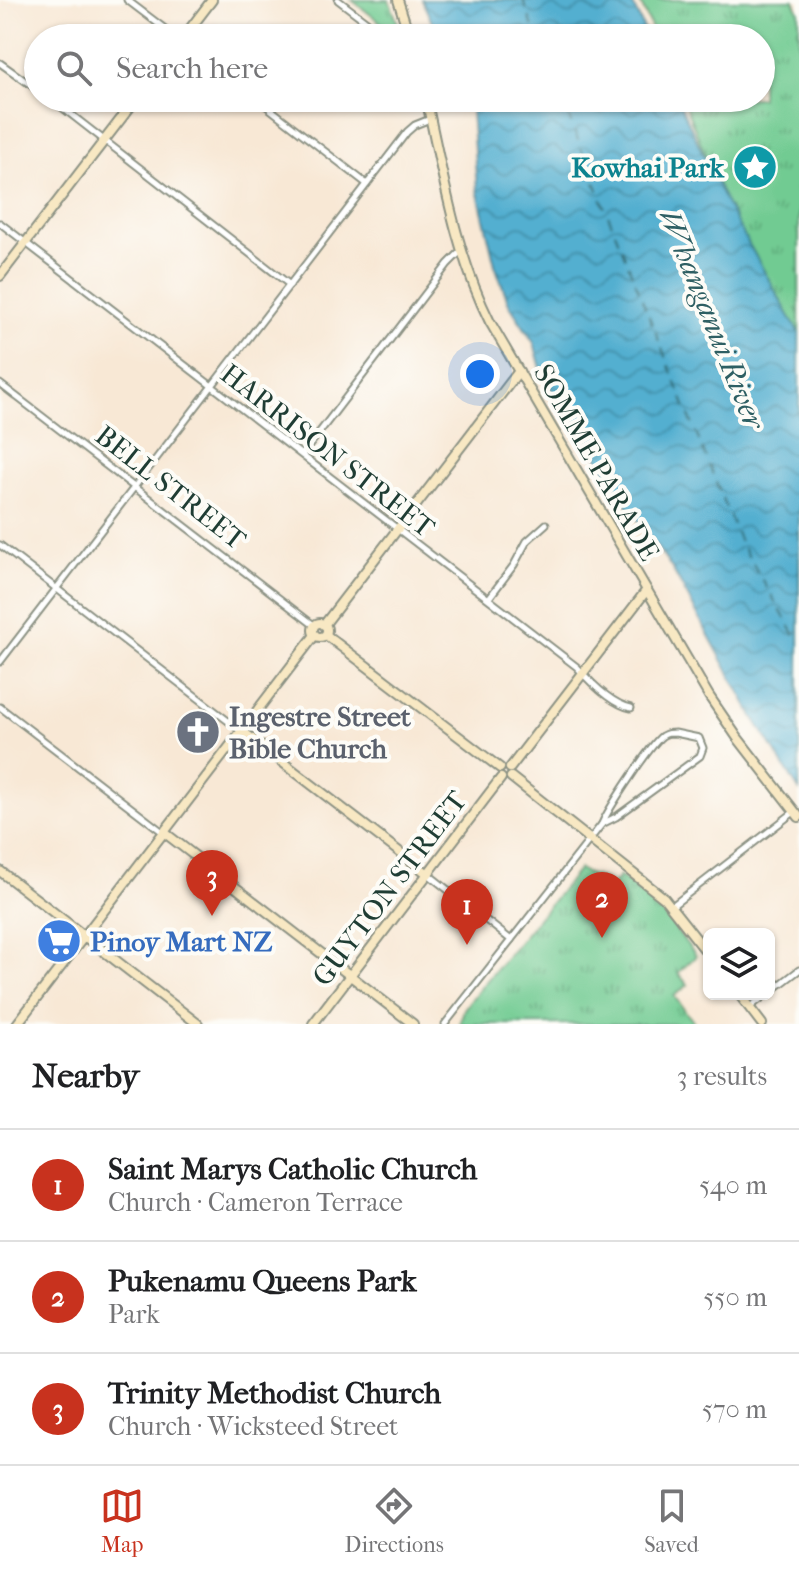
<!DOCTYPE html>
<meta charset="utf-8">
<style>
:root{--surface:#fff;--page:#f2f2f2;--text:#202124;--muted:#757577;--line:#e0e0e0;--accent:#c8321e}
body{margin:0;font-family:"IM FELL French Canon",serif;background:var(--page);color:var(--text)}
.controls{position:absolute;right:24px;bottom:24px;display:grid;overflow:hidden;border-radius:12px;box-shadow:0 2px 6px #0004}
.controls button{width:72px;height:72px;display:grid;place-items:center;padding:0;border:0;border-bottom:2px solid var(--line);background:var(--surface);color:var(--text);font:40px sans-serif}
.you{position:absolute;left:480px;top:374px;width:28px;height:28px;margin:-20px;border:6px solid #fff;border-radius:50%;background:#1a73e8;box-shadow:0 0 0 12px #1a73e833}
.badge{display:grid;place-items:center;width:52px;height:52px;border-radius:50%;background:var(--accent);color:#fff;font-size:26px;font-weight:700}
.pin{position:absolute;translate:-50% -66px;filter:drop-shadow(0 2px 4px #0008)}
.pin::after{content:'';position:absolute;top:42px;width:28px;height:24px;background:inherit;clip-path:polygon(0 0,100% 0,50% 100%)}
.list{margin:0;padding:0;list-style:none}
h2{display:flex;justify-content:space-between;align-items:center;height:104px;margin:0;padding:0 32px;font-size:34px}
h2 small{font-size:26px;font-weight:400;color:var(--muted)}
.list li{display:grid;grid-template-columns:52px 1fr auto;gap:24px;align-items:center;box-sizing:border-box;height:112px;padding:0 32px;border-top:2px solid var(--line)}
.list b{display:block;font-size:30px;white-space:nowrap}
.list p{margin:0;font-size:26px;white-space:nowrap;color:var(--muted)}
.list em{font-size:26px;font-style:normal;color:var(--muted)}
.icon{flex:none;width:44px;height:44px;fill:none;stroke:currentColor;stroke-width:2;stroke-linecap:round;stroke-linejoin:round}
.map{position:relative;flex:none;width:799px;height:1024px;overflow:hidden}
.search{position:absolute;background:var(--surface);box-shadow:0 2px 6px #0004;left:24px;right:24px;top:24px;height:88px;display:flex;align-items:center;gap:20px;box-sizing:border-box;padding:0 28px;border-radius:44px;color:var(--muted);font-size:30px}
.sheet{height:440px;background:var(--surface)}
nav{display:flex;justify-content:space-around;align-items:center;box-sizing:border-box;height:112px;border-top:2px solid var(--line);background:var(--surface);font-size:22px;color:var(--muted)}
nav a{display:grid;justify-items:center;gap:4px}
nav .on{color:var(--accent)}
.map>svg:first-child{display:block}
.park{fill:url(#park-tufts);stroke:#488463;stroke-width:2}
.water{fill:url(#water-waves);stroke:#387682;stroke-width:2}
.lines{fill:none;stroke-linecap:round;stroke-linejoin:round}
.ferry{stroke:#2e5f63;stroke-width:2;stroke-dasharray:10 8;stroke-linecap:butt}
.street-casing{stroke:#8c9284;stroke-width:9}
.secondary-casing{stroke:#8c9284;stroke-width:12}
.street{stroke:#fff;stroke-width:5}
.secondary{stroke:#f8e8c3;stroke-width:8}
.labels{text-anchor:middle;stroke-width:8;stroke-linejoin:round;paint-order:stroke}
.culture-label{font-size:28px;font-weight:bold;fill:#0d838f;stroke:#fdfcf7;text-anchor:end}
.street-label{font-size:28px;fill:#1f3d34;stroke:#fdfcf7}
.worship-label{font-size:28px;font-weight:bold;fill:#5b616d;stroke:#fdfcf7;text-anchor:start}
.shop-label{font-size:28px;font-weight:bold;fill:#366cbe;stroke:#fdfcf7;text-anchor:start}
.water-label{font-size:30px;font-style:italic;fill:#2e5f63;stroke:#fdfcf7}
</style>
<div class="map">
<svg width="799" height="1024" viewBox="0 0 799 1024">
<defs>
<pattern id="park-tufts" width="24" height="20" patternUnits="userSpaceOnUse" patternTransform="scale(2)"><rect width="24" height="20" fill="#71cb92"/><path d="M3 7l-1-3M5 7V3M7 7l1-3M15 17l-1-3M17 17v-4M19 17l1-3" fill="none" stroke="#5ca678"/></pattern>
<pattern id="water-waves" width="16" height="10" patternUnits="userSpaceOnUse" patternTransform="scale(2)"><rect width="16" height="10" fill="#52afd0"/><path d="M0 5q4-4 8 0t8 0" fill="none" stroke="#4390aa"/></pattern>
</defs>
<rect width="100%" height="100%" fill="#fdfcf7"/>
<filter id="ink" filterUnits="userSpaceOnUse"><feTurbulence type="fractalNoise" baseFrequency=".0125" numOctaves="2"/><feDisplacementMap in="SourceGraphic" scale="16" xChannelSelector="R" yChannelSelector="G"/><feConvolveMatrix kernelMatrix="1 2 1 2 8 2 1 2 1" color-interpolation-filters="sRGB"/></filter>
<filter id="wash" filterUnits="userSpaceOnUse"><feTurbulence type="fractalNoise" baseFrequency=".006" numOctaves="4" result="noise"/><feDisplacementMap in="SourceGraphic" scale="32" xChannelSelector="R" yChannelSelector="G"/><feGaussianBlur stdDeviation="1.8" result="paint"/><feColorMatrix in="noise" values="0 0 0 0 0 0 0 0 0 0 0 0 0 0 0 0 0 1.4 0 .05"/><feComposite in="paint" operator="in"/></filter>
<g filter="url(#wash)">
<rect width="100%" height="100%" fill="#f8e8d5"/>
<g class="park">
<path d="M352 0H389L399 26 395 31 389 29Z"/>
<path d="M639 0H794L799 12V364L739 236 682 98H761V38H656Z"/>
<path d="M579 869 588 874 605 879 612 885 620 876 658 906 696 956 678 973 688 985 674 996 695 1024H460L464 1009 474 996Z"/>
</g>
<g class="water">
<path d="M422 0H631L648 38H439Z"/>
<path d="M470 98H677L728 207 799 333V790L754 718 673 570 621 496 579 426 544 379 534 343 509 304 495 265 477 189Z"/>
</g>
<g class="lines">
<g class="ferry">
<path d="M523 0 537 38"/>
<path d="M561 98 740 542 799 642"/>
</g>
</g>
</g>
<g filter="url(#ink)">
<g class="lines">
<g class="street-casing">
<g id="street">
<path d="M127 0 177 38"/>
<path d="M338 0 388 38"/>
<path d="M0 63 38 90"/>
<path d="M50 98 290 285"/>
<path d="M256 98 367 184"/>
<path d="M0 223 577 667C590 682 611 704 631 708"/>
<path d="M0 384 315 626"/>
<path d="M302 455 448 264 461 251"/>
<path d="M0 545 241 731"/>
<path d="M489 598 514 565 527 541 546 524"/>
<path d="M0 662 407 132 415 125 430 119"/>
<path d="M0 707 164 833"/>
<path d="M675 733 699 738 703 748 700 756 616 817 602 824C608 809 651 744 662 736 667 733 669 733 675 733Z"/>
<path d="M428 874 511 940"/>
<path d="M672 906 794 812"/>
<path d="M769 993 799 970"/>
<path d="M750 1007 767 994"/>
<path d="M445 1024 602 824"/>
</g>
</g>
<g class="secondary-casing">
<g id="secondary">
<path d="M398 0 410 38"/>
<path d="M183 38 212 0"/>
<path d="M426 98C443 174 455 252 490 322L709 696 737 737 799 817"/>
<path d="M0 276 137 98"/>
<circle cx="320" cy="630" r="7"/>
<path d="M324 625 519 371"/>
<path d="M326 635 500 768"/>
<path d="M242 731 428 874"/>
<path d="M510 768 646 591"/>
<path d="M511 777 664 898 709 955"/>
<path d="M165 833 413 1024"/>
<path d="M0 871 198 1024"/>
<path d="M739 994 762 1024"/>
<path d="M17 1024 315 635"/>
<path d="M313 1024 501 778"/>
</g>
</g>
<use href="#street" class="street"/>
<use href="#secondary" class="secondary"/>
</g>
</g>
<defs>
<g id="sight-disc" transform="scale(2.3)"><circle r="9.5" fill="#0f9aa8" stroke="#fdfcf7"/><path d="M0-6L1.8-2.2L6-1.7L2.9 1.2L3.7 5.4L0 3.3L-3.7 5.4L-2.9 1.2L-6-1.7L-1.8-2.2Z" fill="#fff"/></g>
<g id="church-disc" transform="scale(2.3)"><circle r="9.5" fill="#6b7280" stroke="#fdfcf7"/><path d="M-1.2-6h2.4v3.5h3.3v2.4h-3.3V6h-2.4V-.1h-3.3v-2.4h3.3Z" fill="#fff"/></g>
<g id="supermarket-disc" transform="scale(2.3)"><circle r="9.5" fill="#3f7fe0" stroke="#fdfcf7"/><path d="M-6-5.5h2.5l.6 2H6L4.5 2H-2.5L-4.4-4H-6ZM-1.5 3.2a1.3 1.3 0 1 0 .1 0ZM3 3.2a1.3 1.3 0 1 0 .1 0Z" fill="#fff"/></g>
</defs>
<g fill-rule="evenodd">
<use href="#sight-disc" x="755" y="167"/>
<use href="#church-disc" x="198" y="732"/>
<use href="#supermarket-disc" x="59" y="941"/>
</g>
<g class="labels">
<g class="culture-label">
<text x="724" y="177">Kowhai Park</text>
</g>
<g class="street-label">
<text transform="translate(328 450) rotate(38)" y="10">HARRISON STREET</text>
<text transform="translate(597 462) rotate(60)" y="10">SOMME PARADE</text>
<text transform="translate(171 487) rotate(38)" y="10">BELL STREET</text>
<text transform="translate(389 888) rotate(-53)" y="10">GUYTON STREET</text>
</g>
<g class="worship-label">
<text x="229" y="726">Ingestre Street<tspan x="229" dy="32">Bible Church</tspan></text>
</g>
<g class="shop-label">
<text x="90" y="951">Pinoy Mart NZ</text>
</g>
<g class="water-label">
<text transform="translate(712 319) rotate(68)" y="10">Whanganui River</text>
</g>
</g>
</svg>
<div class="controls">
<button><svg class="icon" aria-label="layers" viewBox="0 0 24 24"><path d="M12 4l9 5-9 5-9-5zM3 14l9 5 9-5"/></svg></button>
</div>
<div class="you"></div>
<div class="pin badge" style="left:467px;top:945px">1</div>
<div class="pin badge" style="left:602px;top:938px">2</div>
<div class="pin badge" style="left:212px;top:916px">3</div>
<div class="search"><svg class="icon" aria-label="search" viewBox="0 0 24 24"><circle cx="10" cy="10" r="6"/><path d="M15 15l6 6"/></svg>Search here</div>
</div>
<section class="sheet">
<h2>Nearby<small>3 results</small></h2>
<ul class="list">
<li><span class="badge">1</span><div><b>Saint Marys Catholic Church</b><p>Church · Cameron Terrace</p></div><em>540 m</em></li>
<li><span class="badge">2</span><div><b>Pukenamu Queens Park</b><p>Park</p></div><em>550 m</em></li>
<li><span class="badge">3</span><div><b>Trinity Methodist Church</b><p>Church · Wicksteed Street</p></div><em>570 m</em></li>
</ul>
</section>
<nav>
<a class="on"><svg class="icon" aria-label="map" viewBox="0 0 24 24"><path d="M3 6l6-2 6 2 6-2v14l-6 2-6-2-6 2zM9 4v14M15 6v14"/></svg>Map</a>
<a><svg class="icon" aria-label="directions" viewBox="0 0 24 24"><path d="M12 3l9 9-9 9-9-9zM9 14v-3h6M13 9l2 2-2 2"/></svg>Directions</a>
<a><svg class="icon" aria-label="saved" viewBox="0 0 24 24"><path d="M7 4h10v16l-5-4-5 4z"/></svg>Saved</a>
</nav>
